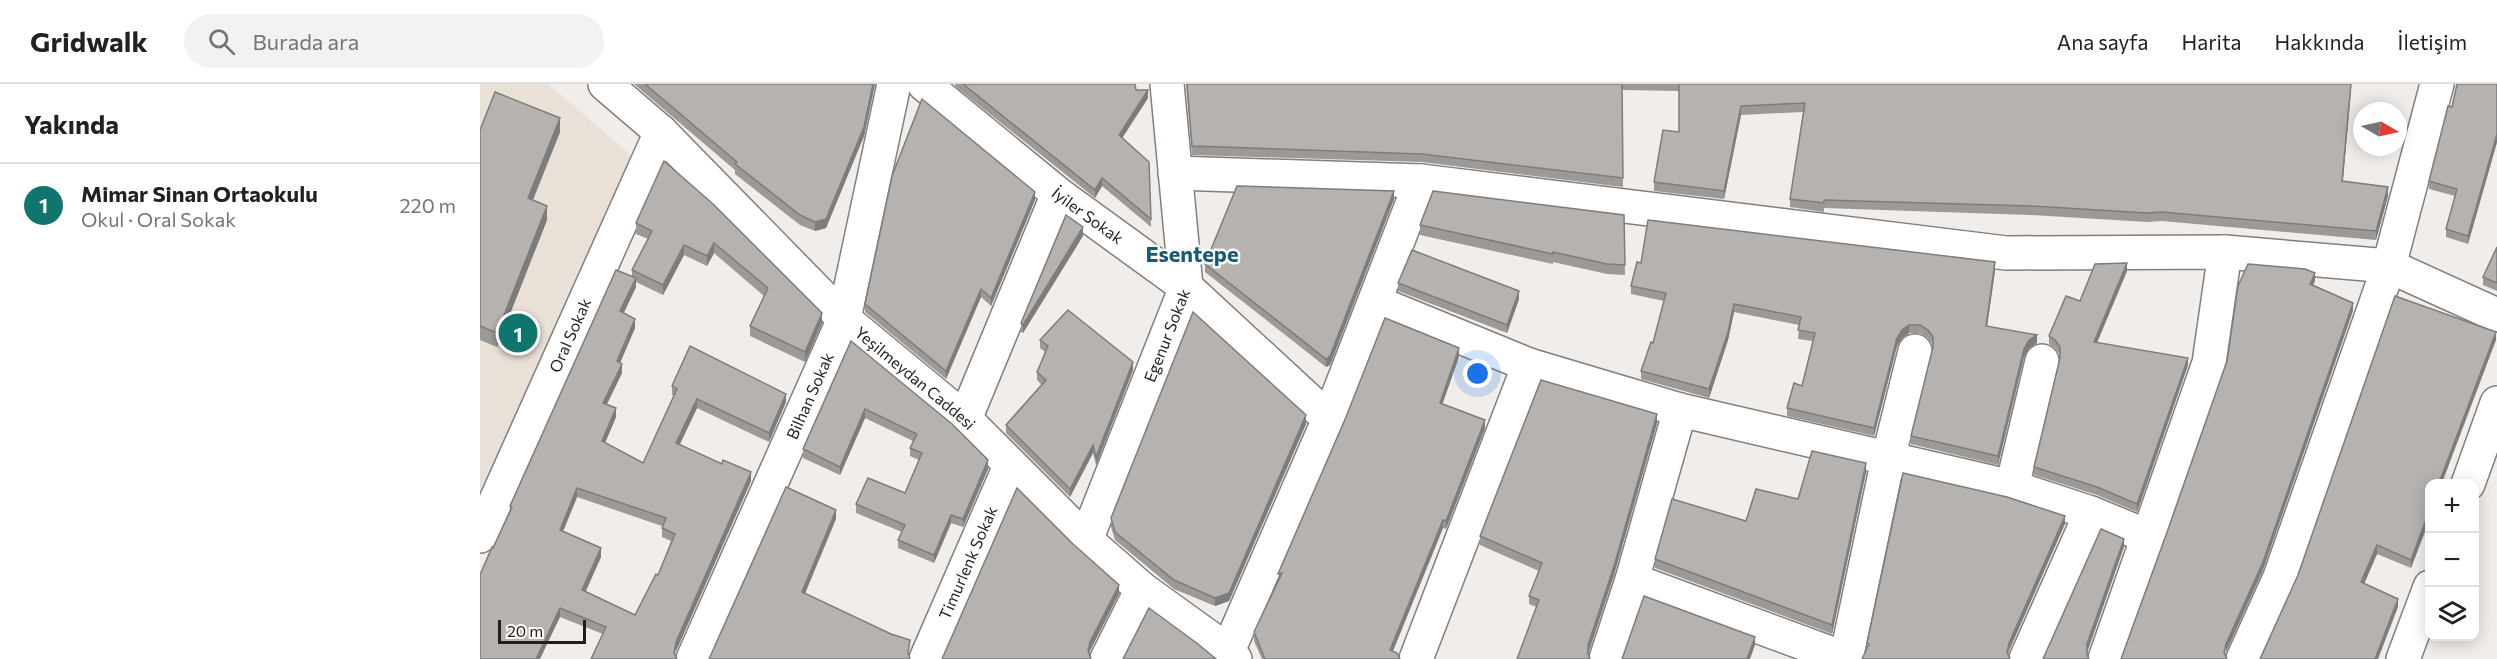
<!DOCTYPE html>
<html lang="tr">
<meta charset="utf-8">
<style>
:root{--surface:#fff;--page:#f2f2f2;--text:#202124;--muted:#757577;--line:#e0e0e0;--accent:#0f766e}
body{margin:0;font-family:Commissioner,sans-serif;background:var(--page);color:var(--text)}
.controls{position:absolute;right:18px;bottom:18px;display:grid;overflow:hidden;border-radius:12px;box-shadow:0 3px 15px #0003}
.controls button{width:54px;height:54px;display:grid;place-items:center;padding:0;border:0;border-bottom:2px solid var(--line);background:var(--surface);color:var(--text);font:30px sans-serif}
.compass{position:absolute;left:1873px;top:18px;width:54px;height:54px;border-radius:50%;background:var(--surface);box-shadow:0 3px 15px #0003;rotate:99deg}
.scale{position:absolute;left:18px;bottom:15px;width:88px;box-sizing:border-box;padding-left:6px;border:3px solid #201f1e;border-top:0;font-size:16px;line-height:21px;white-space:nowrap;color:#201f1e;-webkit-text-stroke:4px #fdfaf7;paint-order:stroke}
.you{position:absolute;left:998px;top:290px;width:21px;height:21px;margin:-15px;border:4px solid #fff;border-radius:50%;background:#1a73e8;box-shadow:0 0 0 9px #1a73e833}
.badge{display:grid;place-items:center;width:39px;height:39px;border-radius:50%;background:var(--accent);color:#fff;font-size:20px;font-weight:700}
.pin{position:absolute;translate:-50% -50%;border:3px solid #fff;box-shadow:0 2px 6px #0006}
.list{margin:0;padding:0;list-style:none}
h2{display:flex;justify-content:space-between;align-items:center;height:78px;margin:0;padding:0 24px;font-size:26px}
h2 small{font-size:20px;font-weight:400;color:var(--muted)}
.list li{display:grid;grid-template-columns:39px 1fr auto;gap:18px;align-items:center;box-sizing:border-box;height:84px;padding:0 24px;border-top:2px solid var(--line)}
.list b{display:block;font-size:22px;white-space:nowrap}
.list p{margin:0;font-size:20px;white-space:nowrap;color:var(--muted)}
.list em{font-size:20px;font-style:normal;color:var(--muted)}
.icon{flex:none;width:33px;height:33px;fill:none;stroke:currentColor;stroke-width:2;stroke-linecap:round;stroke-linejoin:round}
.map{position:relative;flex:none;width:2017px;height:575px;overflow:hidden}
header{display:flex;align-items:center;gap:36px;box-sizing:border-box;height:84px;padding:0 30px;background:var(--surface);border-bottom:2px solid var(--line)}
header strong{font-size:28px}
nav{display:flex;gap:33px;margin-inline-start:auto;font-size:21px}
.search{width:420px;height:54px;background:var(--page);display:flex;align-items:center;gap:15px;box-sizing:border-box;padding:0 21px;border-radius:33px;color:var(--muted);font-size:22px}
main{display:flex}
aside{flex:1;background:var(--surface)}
.map>svg:first-child{display:block}
.built{fill:#e9e0d8}
.lines{fill:none;stroke-linecap:round;stroke-linejoin:round}
.minor-casing{stroke:#827f7d;stroke-width:36}
.minor{stroke:#fff;stroke-width:33}
.wall{fill:#9c9997;fill-rule:evenodd}
.shaded-wall{fill:#7f7d7b}
.building{fill:#b5b2b0;stroke:#7f7d7b;stroke-width:1.5;fill-rule:evenodd}
.labels{text-anchor:middle;stroke-width:5;stroke-linejoin:round;paint-order:stroke}
.street-label{font-size:16px;fill:#201f1e;stroke:#fdfaf7}
.district-label{font-size:22px;font-weight:bold;fill:#145a76;stroke:#fdfaf7}
</style>
<header>
<strong>Gridwalk</strong>
<div class="search"><svg class="icon" aria-label="search" viewBox="0 0 24 24"><circle cx="10" cy="10" r="6"/><path d="M15 15l6 6"/></svg>Burada ara</div>
<nav><a>Ana sayfa</a><a>Harita</a><a>Hakkında</a><a>İletişim</a></nav>
</header>
<main>
<aside>
<h2>Yakında<small></small></h2>
<ul class="list">
<li><span class="badge">1</span><div><b>Mimar Sinan Ortaokulu</b><p>Okul · Oral Sokak</p></div><em>220 m</em></li>
</ul>
</aside>
<div class="map">
<svg width="2017" height="575" viewBox="0 0 2017 575">
<rect width="100%" height="100%" fill="#f0edea"/>
<path class="built" d="M0 0H68L152 72 0 425Z"/>
<g class="lines">
<g class="minor-casing">
<g id="minor">
<path id="s1" d="M125 0 181 48 364 235 485 335 606 456 662 505 748 567 755 575"/>
<path id="s2" d="M444 0 578 110 706 203 849 335"/>
<path d="M695 89 941 97 1526 169 1745 168 1909 182 2017 231"/>
<path d="M895 218 1049 281 1200 326 1532 403 1611 429 1669 453"/>
<path d="M485 335 578 110"/>
<path d="M1988 400 2017 319"/>
<path d="M1532 403 1562 277"/>
<path id="s3" d="M0 452 181 48"/>
<path id="s4" d="M606 456 706 203 687 0"/>
<path d="M1152 496 1366 575"/>
<path d="M748 567 849 335 941 97"/>
<path id="s5" d="M213 575 364 235 414 0"/>
<path id="s6" d="M446 575 530 382"/>
<path d="M627 575 662 505"/>
<path d="M936 575 1049 281"/>
<path d="M1126 575 1152 496 1200 326"/>
<path d="M1366 575 1408 375 1435 267"/>
<path d="M1546 575 1611 429"/>
<path d="M1625 575 1729 279 1745 168"/>
<path d="M1763 575 1800 493 1909 182 1957 0"/>
<path d="M1923 575 1950 503"/>
</g>
</g>
<use href="#minor" class="minor"/>
</g>
<g class="wall">
<path d="M154 0H395L384 52 346 144 335 147 320 141 255 90V86Z"/>
<path d="M475 0H655L656 6 668 14 642 54 669 78 671 143 622 102 615 114 475 2Z"/>
<path d="M706 0H1871L1863 97 1908 112 1896 156 1682 137 1667 138 1550 131 1344 124V128L1310 123V115L1323 28 1261 31 1244 115 1174 107V98L1199 48V7L1142 6 1143 103 942 78 712 71Z"/>
<path d="M2017 0V58L1988 160 1966 153V145L1975 112 1949 105V97L1972 23Z"/>
<path d="M0 46 80 48 53 116 67 136 17 263 0 256Z"/>
<path d="M184 77 342 239 325 278 270 252V242L284 212 234 169 227 182 204 171 183 211 156 198V203L144 229 155 244 140 279 142 289 127 320 136 333 125 359 163 379 194 312 192 311V302L306 318 289 358 217 324 200 360 271 397 196 567 123 550 80 533 13 464 30 429V422L152 192V186L168 155 156 150V139ZM97 413 182 442V453L191 457 178 491 155 531 106 507 121 473 83 447Z"/>
<path d="M914 115 850 281 846 283 725 188V180Z"/>
<path d="M555 116 511 222 501 213 466 295 385 228V220Z"/>
<path d="M1144 131 1145 191 1127 190 1073 178V180L940 151V141Z"/>
<path d="M603 152 543 249 541 248V239Z"/>
<path d="M2017 163V207L2003 201V193Z"/>
<path d="M1515 187 1507 242 1557 259 1549 264 1544 273 1518 381 1431 360V352L1453 264V261L1448 254 1440 249H1429L1422 254 1417 262 1394 352 1307 332V324L1322 302 1333 257 1318 255 1319 241 1254 228 1248 256 1229 314 1161 295V287L1173 259 1184 217 1151 210V202Z"/>
<path d="M1647 187 1617 258 1708 281 1657 428 1617 411 1554 391V383L1580 275V271L1575 264 1569 260V252L1600 217Z"/>
<path d="M918 199 1039 215 1027 249 918 207Z"/>
<path d="M560 256 653 286 616 381 613 369 590 413 526 349V341L562 301 557 296V288L565 268 560 264Z"/>
<path d="M2016 256 1950 399V434L1931 484 1897 470 1884 500 1918 523 1780 575Z"/>
<path d="M371 257 508 385 483 443 471 439 454 479 418 464V456L422 448 376 429V420L425 409 439 376 430 372V364L433 357 385 334 360 391 323 374V365Z"/>
<path d="M979 273 962 320 1005 344 966 445 963 444 913 567 920 575H782L774 557V548Z"/>
<path d="M1177 339 1134 491 1108 571 1056 523 1049 520V512L1059 487 1000 461V452Z"/>
<path d="M826 340 749 517 735 522 694 505 635 456 631 443V434Z"/>
<path d="M1386 388 1352 550 1175 484V475L1318 415Z"/>
</g>
<g class="shaded-wall">
<path d="M393 0H395L384 52 346 144 335 147V138Z"/>
<path d="M1871 0V7L1862 105V97Z"/>
<path d="M668 6V14L639 59V51Z"/>
<path d="M1261 22V31L1244 115V107Z"/>
<path d="M80 34V48L48 128V114Z"/>
<path d="M2017 50V58L1988 160V152Z"/>
<path d="M622 94V102L615 114V106Z"/>
<path d="M1908 103V112L1896 156V147Z"/>
<path d="M914 107V115L850 281 846 283V275Z"/>
<path d="M555 108V116L511 222V214Z"/>
<path d="M67 122V136L17 263V249Z"/>
<path d="M603 143V152L543 249V241Z"/>
<path d="M234 159V169L227 182V172Z"/>
<path d="M204 161V171L183 211V201Z"/>
<path d="M1515 178V187L1506 250V242Z"/>
<path d="M1647 179V187L1614 266V258Z"/>
<path d="M1835 189V197L1830 209V200Z"/>
<path d="M156 194V203L140 236V227Z"/>
<path d="M501 205V213L466 295V287Z"/>
<path d="M1039 207V215L1027 249V241Z"/>
<path d="M1873 219V227L1783 486 1746 568 1745 575 1746 560Z"/>
<path d="M1254 220V228L1248 256 1229 314V305Z"/>
<path d="M342 229V239L325 278V268Z"/>
<path d="M155 235V244L137 286V277Z"/>
<path d="M1429 241V249L1422 254 1417 262 1394 352V344L1417 254 1422 246Z"/>
<path d="M2016 248V256L1962 399H1959Z"/>
<path d="M1557 251V259L1549 264 1544 273 1518 381V372L1544 265 1549 256Z"/>
<path d="M979 264V273L960 327V319Z"/>
<path d="M1708 274V281L1657 428V420Z"/>
<path d="M653 278V286L616 381V373Z"/>
<path d="M142 280V289L123 328V319Z"/>
<path d="M306 310V318L289 358V349Z"/>
<path d="M217 315V324L196 368V359Z"/>
<path d="M136 324V333L122 366V357Z"/>
<path d="M385 325V334L360 391V383Z"/>
<path d="M1177 330V339L1134 491 1108 569V575V561Z"/>
<path d="M826 331V340L749 517 735 522V514Z"/>
<path d="M1005 336V344L966 445V437Z"/>
<path d="M613 361V369L590 413V405Z"/>
<path d="M508 376V385L483 443V435Z"/>
<path d="M1386 379V388L1352 550V541Z"/>
<path d="M271 388V397L196 567 195 575 196 558Z"/>
<path d="M97 404V413L80 455V446Z"/>
<path d="M1950 425V434L1931 484V476Z"/>
<path d="M356 426V435L322 517V508Z"/>
<path d="M471 431V439L454 479V471Z"/>
<path d="M1585 432V440L1529 567 1527 575 1529 559Z"/>
<path d="M963 436V444L910 574V566Z"/>
<path d="M1644 455V463L1607 569V575V560Z"/>
<path d="M1897 461V470L1881 507V498Z"/>
<path d="M121 464V473L102 515V506Z"/>
<path d="M639 501V510L610 567 608 575V567L610 558Z"/>
<path d="M1918 515V523L1898 575H1895Z"/>
<path d="M80 524V533L60 575H56Z"/>
<path d="M1275 553V561L1270 575H1267Z"/>
</g>
<g class="building">
<path d="M165 0H393L384 43 346 135 335 138 320 131 255 80 257 78Z"/>
<path d="M483 0H655L656 6H668L639 51 669 78 671 135 622 94 615 106Z"/>
<path d="M707 0H1142L1143 94 942 70 712 62Z"/>
<path d="M1199 0H1871L1862 97 1908 103 1896 147 1682 128 1667 129 1550 122 1344 116V119L1310 115 1325 19 1261 22 1244 107 1174 98 1183 46 1199 48Z"/>
<path d="M1977 0H2017V50L1988 152 1966 145 1977 105 1949 97 1968 22 1972 23Z"/>
<path d="M15 8 80 34 48 114 67 122 17 249 0 242V46Z"/>
<path d="M442 15 555 108 511 214 501 205 466 287 385 220 412 92Z"/>
<path d="M184 77 233 120 342 229 325 268 270 242 288 204 234 159 227 172 204 161 183 201 152 186 172 147 156 139Z"/>
<path d="M757 102 914 107 850 272 846 275 725 180Z"/>
<path d="M953 107 1144 131 1145 181 1127 180 1073 168V170L940 141Z"/>
<path d="M586 131 603 143 543 241 541 239Z"/>
<path d="M1168 136 1515 178 1506 242 1557 251 1549 256 1544 265 1518 372 1431 352 1453 263V253L1448 246 1440 241H1429L1422 246 1417 254 1394 344 1307 324 1314 299 1322 302 1335 249 1318 246 1321 233 1254 220 1248 248 1229 305 1161 287 1171 258 1173 259 1186 209 1151 202 1157 178 1161 179Z"/>
<path d="M2017 163V199L2003 193Z"/>
<path d="M932 166 1039 207 1027 241 918 199Z"/>
<path d="M1647 179 1614 258 1708 274 1657 420 1617 403 1554 383 1580 274V263L1575 256 1569 252 1586 212 1600 217 1615 180Z"/>
<path d="M1768 180 1825 185 1835 189 1830 200 1873 219 1783 478 1746 560 1744 569 1747 575H1641L1686 451 1747 277 1758 202Z"/>
<path d="M136 186 156 194 140 227 155 235 137 277 142 280 123 319 136 324 122 357 163 379 197 305 192 302 210 262 306 310 289 349 217 315 196 359 242 380 243 376 271 388 196 558 194 569 197 575H111L126 543 80 524 56 575H0V491L12 463 13 464 32 423 30 422ZM97 404 186 434 182 444 195 450 178 491 176 490 155 531 102 506 121 464 80 446Z"/>
<path d="M1915 212 2016 248 1959 399H1950V425L1931 476 1897 461 1881 498 1918 515 1895 575H1780L1818 491Z"/>
<path d="M588 226 653 278 616 373 613 361 590 405 526 341 566 296 557 288 568 262 560 256Z"/>
<path d="M713 228 826 331 749 509 735 514 694 496 635 448 631 434Z"/>
<path d="M905 234 979 264 960 319 1005 336 966 437 963 436 910 566 917 569 920 575H785L774 548 802 489 798 490 866 333Z"/>
<path d="M371 257 472 340 508 376 483 435 471 431 454 471 418 456 425 441 376 420 388 394 425 409 442 369 430 364 437 350 385 325 360 383 323 365Z"/>
<path d="M1061 296 1177 330 1134 482 1108 561V570L1110 575H1037L1059 516 1049 512 1062 479 1000 452Z"/>
<path d="M1332 367 1386 379 1352 541 1175 475 1192 415 1266 437 1276 405 1318 415Z"/>
<path d="M1423 389 1527 413 1585 432 1529 559 1527 568 1530 575H1382L1389 560 1387 559Z"/>
<path d="M306 403 356 426 322 508 411 550 430 556 428 569 430 575H229Z"/>
<path d="M537 404 593 460 639 501 610 558 608 567 611 575H462Z"/>
<path d="M1621 445 1644 455 1607 560V570L1609 575H1563Z"/>
<path d="M1164 512 1275 553 1267 575H1142Z"/>
<path d="M669 524 718 560 736 575H643Z"/>
</g>
<g class="labels">
<g class="street-label">
<text dy="6" stroke="none"><textPath href="#s2" startOffset="210">İyiler Sokak</textPath></text>
<text dy="6" stroke="none"><textPath href="#s3" startOffset="220">Oral Sokak</textPath></text>
<text dy="6" stroke="none"><textPath href="#s4" startOffset="220">Egenur Sokak</textPath></text>
<text dy="6" stroke="none"><textPath href="#s1" startOffset="428">Yeşilmeydan Caddesi</textPath></text>
<text dy="6" stroke="none"><textPath href="#s5" startOffset="288">Bilhan Sokak</textPath></text>
<text dy="6" stroke="none"><textPath href="#s6" startOffset="105">Timurlenk Sokak</textPath></text>
</g>
<g class="district-label">
<text x="712" y="178">Esentepe</text>
</g>
</g>
</svg>
<div class="controls">
<button>+</button>
<button>−</button>
<button><svg class="icon" aria-label="layers" viewBox="0 0 24 24"><path d="M12 4l9 5-9 5-9-5zM3 14l9 5 9-5"/></svg></button>
</div>
<svg class="compass" viewBox="-18 -18 36 36"><path d="M0-13l5 13h-10z" fill="#e53935"/><path d="M0 13l5-13h-10z" fill="#757577"/></svg>
<div class="scale">20 m</div>
<div class="you"></div>
<div class="pin badge" style="left:38px;top:249px">1</div>
</div>
</main>
